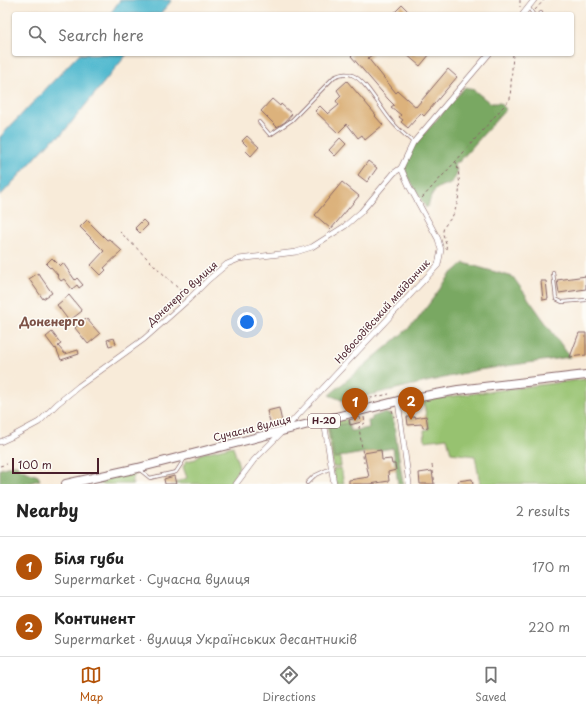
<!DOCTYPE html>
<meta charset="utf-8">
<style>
:root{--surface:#fff;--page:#f6f6f6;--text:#222;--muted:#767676;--line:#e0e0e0;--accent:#b45309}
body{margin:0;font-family:"Playpen Sans",sans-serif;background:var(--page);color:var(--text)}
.scale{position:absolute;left:12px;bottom:10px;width:87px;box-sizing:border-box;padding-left:4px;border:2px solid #4a1f2b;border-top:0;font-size:11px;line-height:14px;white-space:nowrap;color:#4a1f2b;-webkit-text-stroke:3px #fdfcf7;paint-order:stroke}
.you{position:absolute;left:247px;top:322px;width:14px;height:14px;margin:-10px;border:3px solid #fff;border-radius:50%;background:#1a73e8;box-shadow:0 0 0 6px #1a73e833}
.badge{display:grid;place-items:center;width:26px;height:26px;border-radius:50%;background:var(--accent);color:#fff;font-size:13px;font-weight:700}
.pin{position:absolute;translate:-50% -33px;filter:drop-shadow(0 1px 2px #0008)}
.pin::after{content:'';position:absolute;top:21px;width:14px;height:12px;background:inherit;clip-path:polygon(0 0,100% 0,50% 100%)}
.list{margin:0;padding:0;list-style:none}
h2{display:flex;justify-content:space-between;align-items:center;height:52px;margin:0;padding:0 16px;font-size:17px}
h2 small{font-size:13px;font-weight:400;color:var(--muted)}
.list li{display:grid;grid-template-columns:26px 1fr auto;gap:12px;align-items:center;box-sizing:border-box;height:60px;padding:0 16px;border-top:1px solid var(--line)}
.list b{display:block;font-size:15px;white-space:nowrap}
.list p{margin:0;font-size:13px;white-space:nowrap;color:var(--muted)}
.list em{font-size:13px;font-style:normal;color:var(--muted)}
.icon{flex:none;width:22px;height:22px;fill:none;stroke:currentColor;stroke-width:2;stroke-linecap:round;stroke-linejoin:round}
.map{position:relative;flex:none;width:586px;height:484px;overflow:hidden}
.search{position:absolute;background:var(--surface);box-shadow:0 1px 3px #0004;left:12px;right:12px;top:12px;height:44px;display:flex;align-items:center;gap:10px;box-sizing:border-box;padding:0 14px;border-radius:4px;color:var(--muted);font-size:15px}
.sheet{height:172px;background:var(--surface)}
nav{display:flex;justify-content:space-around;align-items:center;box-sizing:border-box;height:56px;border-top:1px solid var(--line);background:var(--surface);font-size:11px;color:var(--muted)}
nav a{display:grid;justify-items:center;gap:2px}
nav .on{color:var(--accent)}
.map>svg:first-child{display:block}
.green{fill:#97c26f;stroke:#70704d}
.forest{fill:#79a862;stroke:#626446}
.water{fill:#51b9cf;stroke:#4e6c7d}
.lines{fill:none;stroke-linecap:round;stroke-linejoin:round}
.stream{stroke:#51b9cf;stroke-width:1.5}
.building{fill:#dcb27c}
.service-casing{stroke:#876668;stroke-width:4}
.minor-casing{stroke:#876668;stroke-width:6}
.primary-casing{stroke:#876668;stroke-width:10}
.path{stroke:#876668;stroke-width:1;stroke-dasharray:3 3;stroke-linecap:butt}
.service{stroke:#fff;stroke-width:2.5}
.minor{stroke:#fff;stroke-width:5}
.primary{stroke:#fff;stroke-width:8}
.labels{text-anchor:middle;stroke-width:3;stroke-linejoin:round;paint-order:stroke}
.shield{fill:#fdfcf7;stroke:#806168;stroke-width:1}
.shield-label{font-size:9px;font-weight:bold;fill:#4a1f2b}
.street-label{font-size:10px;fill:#4a1f2b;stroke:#fdfcf7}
.quarter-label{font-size:12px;font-weight:bold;fill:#7d5247;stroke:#fdfcf7}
</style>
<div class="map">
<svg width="586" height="484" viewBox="0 0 586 484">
<rect width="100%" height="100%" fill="#fdfcf7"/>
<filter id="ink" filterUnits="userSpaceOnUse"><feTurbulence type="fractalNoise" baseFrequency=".025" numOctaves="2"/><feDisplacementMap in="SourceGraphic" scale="8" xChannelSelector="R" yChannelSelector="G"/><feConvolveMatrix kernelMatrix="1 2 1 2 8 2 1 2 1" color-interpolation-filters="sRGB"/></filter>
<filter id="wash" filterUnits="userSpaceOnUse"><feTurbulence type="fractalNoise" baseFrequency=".012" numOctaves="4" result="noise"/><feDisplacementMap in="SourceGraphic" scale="16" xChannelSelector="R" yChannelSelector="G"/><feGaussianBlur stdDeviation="0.9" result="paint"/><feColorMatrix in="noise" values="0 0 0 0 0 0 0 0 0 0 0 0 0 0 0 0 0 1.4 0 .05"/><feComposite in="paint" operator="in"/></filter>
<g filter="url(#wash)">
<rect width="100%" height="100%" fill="#f8ebd9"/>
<g class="green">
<path d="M586 379V484H480L475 456 451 453 447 438 425 441 424 430 429 429 423 400Z"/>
<path d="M347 419 348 423 330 427 334 458 340 457 341 466 333 467 327 425 330 423Z"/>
<path d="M233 446 239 467 230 484H171L187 478 183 467 186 461 196 459 200 454Z"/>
<path d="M341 468 344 484H335L333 469Z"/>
<path d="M133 472 135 474 131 482 134 484H100V481Z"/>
</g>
<g class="forest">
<path d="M465 87 474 90 490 103H500L506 109 459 162H456L454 164C460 174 456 177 449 185 443 184 434 189 432 195 429 200 430 204 426 208L407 175 405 169 408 156 415 144Z"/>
<path d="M464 263 513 277 570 357 478 370 344 401 329 395 415 323 450 275Z"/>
<path d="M383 413 392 415 393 418 403 484H398L393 448 334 458 329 427 348 423 351 431 369 428 368 421 372 420V417Z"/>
<path d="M13 465H17L22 470 38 476 40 480 25 484H0V469Z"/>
</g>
<g class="water">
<path d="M120 0H172L160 14H110Z"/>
<path d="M79 54H127L62 134 51 141 0 196V137Z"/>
</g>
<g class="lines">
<path class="stream" d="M0 483V484"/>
</g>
<g id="blocks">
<g class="building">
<path d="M402 5 411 14H393Z"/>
<path d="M353 54H373L368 58 396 93 398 91 416 107 448 69 457 77 424 116 421 113 408 128 401 122 403 120 399 117 401 115 391 107 394 105 388 99 351 56Z"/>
<path d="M406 54H430L420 66Z"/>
<path d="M347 81 376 115 375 116 383 125 365 140 362 135 358 138 347 124 338 133 315 111 320 106 328 114 339 105 336 101 341 96 337 90Z"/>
<path d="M272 99 280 106 281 104 292 114 285 122 277 127 261 111Z"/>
<path d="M247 136 259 147 251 156 245 150 248 147 242 141Z"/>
<path d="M340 138 346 144 335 156 329 150Z"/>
<path d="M368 161 377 168 367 182 358 175Z"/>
<path d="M342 182 359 196 331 229 315 215Z"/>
<path d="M87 220 107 240 109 239 122 251 104 268 106 270 101 275 91 265 104 251 80 227Z"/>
<path d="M143 220 148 225 140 233 135 228Z"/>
<path d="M52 258 60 266 63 263 75 280 77 278 83 285 79 288 77 285 72 289 64 279 61 281 57 276 58 275 51 267 50 268 46 264Z"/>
<path d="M38 273 52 293 43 299 29 279Z"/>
<path d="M586 276V289L559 293 557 280Z"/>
<path d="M541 281H546L548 299 543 300Z"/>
<path d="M69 295 82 311 69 321 57 305Z"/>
<path d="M86 318 100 334 88 344 75 328Z"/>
<path d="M52 332 61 344 58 346 65 354 78 350 79 354 61 360 56 348 55 349 46 337Z"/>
<path d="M579 333H586V355L570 357Z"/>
<path d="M114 338 116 344 109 346 107 340Z"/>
<path d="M279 408 282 422 271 425 267 411Z"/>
<path d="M426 416 428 427 423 428 422 424 408 425 407 417H415V418Z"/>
<path d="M360 417 361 422 350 425 349 420Z"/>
<path d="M381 450 382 460 391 459 392 464H395L396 470 388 472 389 481 370 484H349V480L369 477 364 453Z"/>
<path d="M432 471 434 484H420L419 473Z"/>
<path d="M174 476 176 484H165L164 479Z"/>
<path d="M472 479 473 484H459L458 481Z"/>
</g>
</g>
</g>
<g filter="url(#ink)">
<use href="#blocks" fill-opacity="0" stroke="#876668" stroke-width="1"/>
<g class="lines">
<g class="service-casing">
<g id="service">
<path d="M529 8 533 14"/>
<path d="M540 14 541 13"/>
<path d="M259 122 270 135 292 120 334 77C340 74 346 72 352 75 367 81 381 110 393 123 399 130 406 136 413 142"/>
<path d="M553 272 556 299 562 302 586 300"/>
<path d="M140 470 150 478 176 472 185 458"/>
<path d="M307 483 314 476 331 468"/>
</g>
</g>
<g class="minor-casing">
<g id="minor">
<path d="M523 14 534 0"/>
<path d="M398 401 409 484"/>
<path d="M324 421 334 484"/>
<path d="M0 442 11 437 39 422 57 404 79 386 144 339 189 299 208 280 227 264 239 259 296 252 312 247 345 226 361 212 394 173 401 168"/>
<path d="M236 484 254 460 284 430 438 265 441 250 438 239 409 186 401 168 413 143 489 54"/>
</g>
</g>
<g class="primary-casing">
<path id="primary" d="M66 484 138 468 398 401 458 390 586 375"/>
</g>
<g class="path">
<path d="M520 0V7"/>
<path d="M535 10 544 0"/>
<path d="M422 198 456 161 510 99 513 54"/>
<path d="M119 231 185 295"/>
<path d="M446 249C448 242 442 237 443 231 444 224 450 221 453 215 461 198 461 179 456 162"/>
<path d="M358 401 389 394"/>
<path d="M392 410 394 417"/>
<path d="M364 417 365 423 359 427 364 463"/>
<path d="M432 465 435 484"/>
<path d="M0 466 7 464"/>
</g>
<use href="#service" class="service"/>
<use href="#minor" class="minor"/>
<use href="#primary" class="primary"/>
</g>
</g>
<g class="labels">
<rect class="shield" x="308" y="414" width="32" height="14" rx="3"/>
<g class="shield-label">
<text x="324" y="424">Н-20</text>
</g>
<g class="street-label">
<text transform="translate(182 293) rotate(-42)" y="4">Доненерго вулиця</text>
<text transform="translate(382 311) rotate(-48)" y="4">Новосодівський майданчик</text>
<text transform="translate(252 428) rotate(-14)" y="4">Сучасна вулиця</text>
</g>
<g class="quarter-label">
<text x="52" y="326">Доненерго</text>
</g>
</g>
</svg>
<div class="scale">100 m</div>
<div class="you"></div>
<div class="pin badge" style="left:355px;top:421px">1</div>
<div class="pin badge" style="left:411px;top:420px">2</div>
<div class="search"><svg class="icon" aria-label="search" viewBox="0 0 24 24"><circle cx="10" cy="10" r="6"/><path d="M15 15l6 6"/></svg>Search here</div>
</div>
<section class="sheet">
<h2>Nearby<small>2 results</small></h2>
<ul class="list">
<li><span class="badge">1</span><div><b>Біля губи</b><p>Supermarket · Сучасна вулиця</p></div><em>170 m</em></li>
<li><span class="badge">2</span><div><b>Континент</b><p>Supermarket · вулиця Українських десантників</p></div><em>220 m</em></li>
</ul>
</section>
<nav>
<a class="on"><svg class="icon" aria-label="map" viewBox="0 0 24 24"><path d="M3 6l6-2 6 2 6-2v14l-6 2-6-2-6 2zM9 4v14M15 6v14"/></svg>Map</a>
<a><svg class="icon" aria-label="directions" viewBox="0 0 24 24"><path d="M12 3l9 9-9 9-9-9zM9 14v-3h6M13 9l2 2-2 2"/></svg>Directions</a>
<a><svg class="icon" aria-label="saved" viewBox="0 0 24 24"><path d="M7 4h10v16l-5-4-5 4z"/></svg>Saved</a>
</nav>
